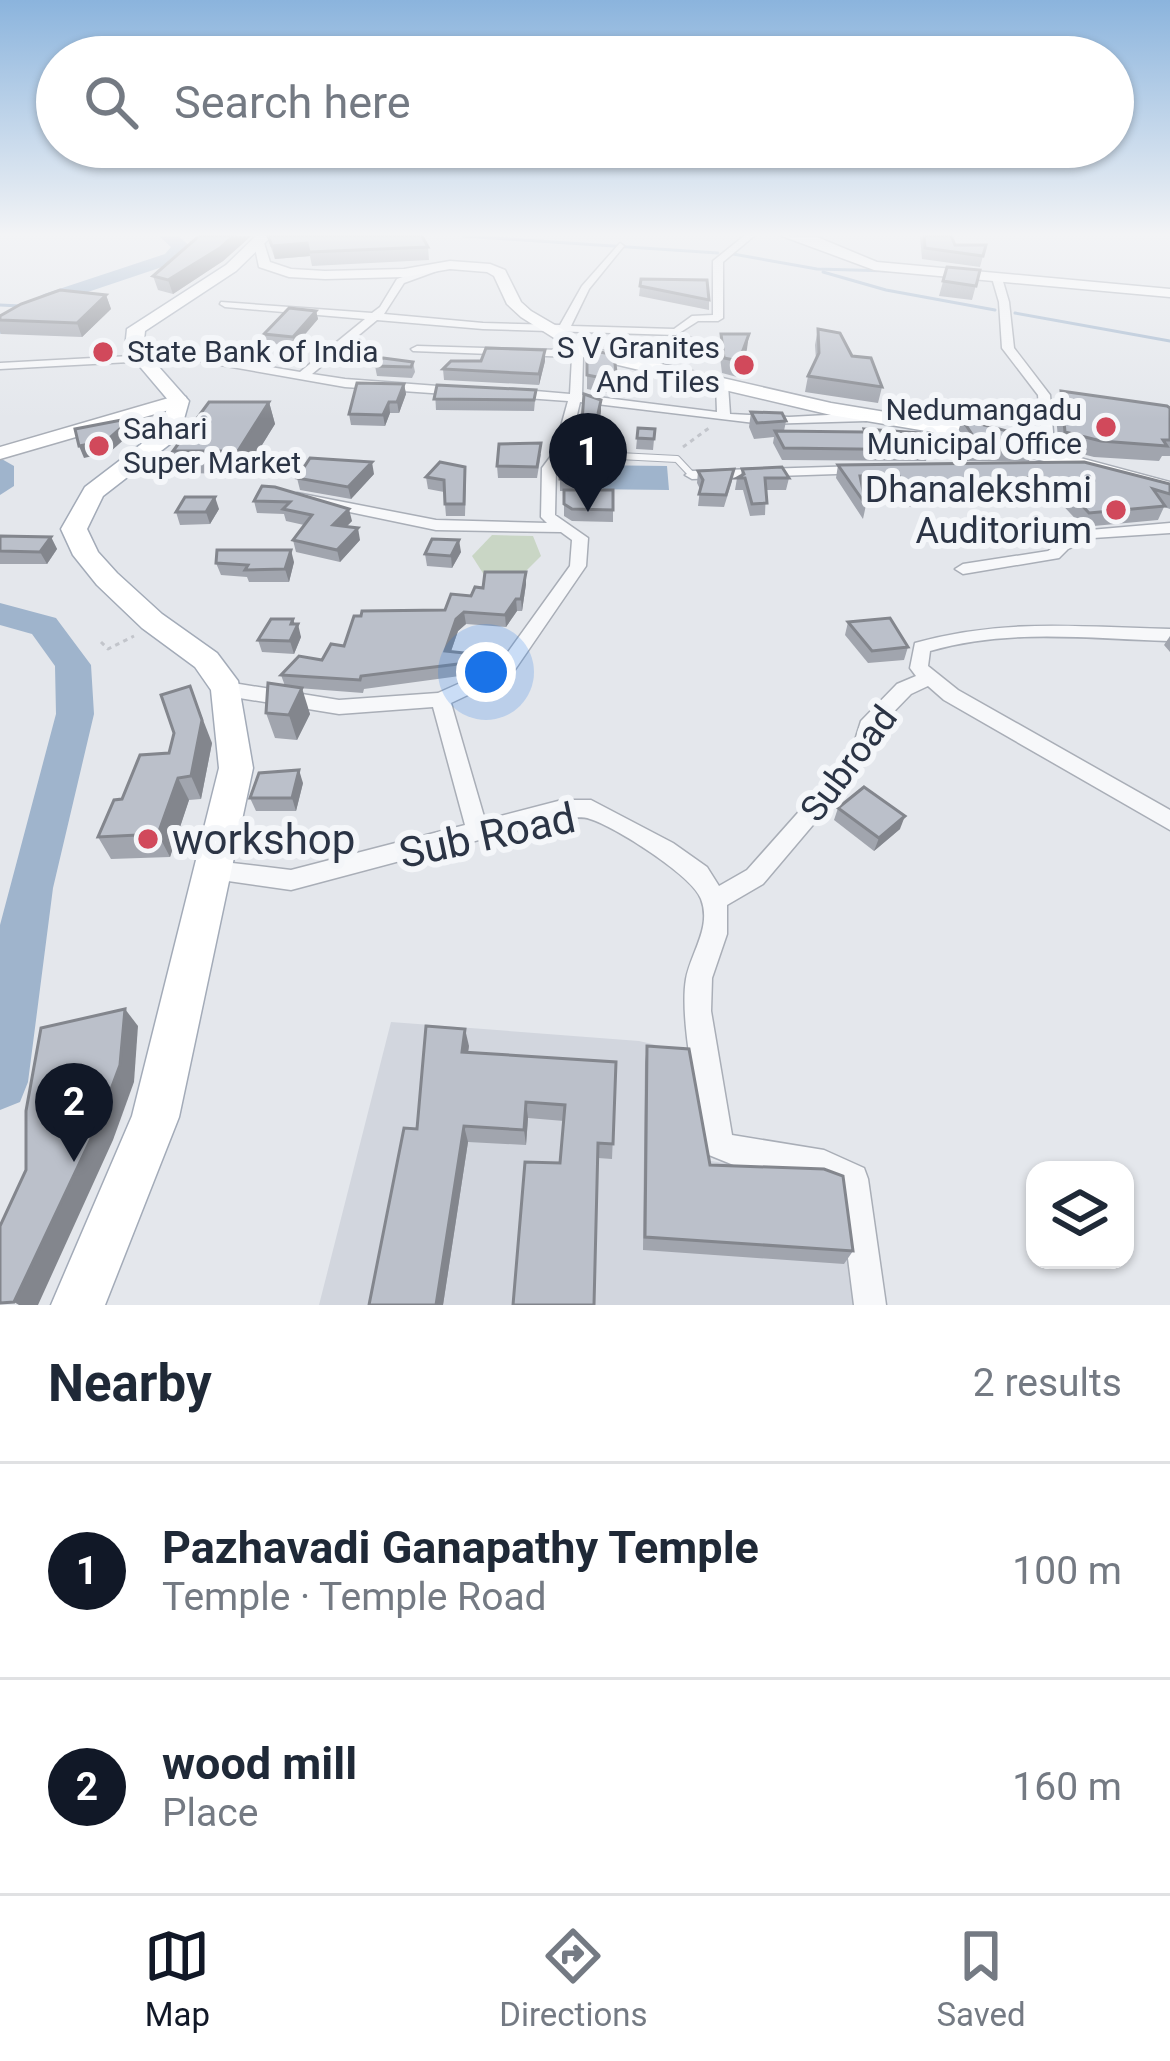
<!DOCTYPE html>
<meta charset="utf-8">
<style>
:root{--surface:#fff;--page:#f2f2f3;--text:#1f2937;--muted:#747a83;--line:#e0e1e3;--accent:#111827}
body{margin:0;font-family:Roboto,sans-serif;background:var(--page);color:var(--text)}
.controls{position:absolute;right:36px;bottom:36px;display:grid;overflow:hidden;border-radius:24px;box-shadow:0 3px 9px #0004}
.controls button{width:108px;height:108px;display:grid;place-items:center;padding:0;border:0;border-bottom:3px solid var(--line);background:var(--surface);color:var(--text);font:60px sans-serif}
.you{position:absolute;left:486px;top:672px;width:42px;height:42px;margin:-30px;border:9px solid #fff;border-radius:50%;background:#1a73e8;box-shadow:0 0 0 18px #1a73e833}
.badge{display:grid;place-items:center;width:78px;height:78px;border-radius:50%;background:var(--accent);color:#fff;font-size:39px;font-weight:700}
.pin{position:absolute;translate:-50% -99px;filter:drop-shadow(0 3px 6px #0008)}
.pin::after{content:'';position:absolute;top:63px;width:42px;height:36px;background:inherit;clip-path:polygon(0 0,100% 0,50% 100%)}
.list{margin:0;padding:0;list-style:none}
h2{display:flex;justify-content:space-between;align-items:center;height:156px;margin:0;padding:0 48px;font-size:51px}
h2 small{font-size:39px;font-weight:400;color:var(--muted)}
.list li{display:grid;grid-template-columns:78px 1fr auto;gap:36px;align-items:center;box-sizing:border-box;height:216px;padding:0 48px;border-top:3px solid var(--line)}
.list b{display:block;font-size:45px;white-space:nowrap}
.list p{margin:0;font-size:39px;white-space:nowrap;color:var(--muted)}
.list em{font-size:39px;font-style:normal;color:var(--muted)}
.icon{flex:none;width:66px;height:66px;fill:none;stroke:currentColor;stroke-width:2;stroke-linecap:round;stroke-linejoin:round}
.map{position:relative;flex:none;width:1170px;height:1305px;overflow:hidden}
.search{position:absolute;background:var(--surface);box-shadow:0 3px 9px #0004;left:36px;right:36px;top:36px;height:132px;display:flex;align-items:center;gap:30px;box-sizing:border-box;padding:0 42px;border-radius:66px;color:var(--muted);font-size:45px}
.sheet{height:588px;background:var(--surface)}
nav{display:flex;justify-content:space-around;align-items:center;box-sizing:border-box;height:168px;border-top:3px solid var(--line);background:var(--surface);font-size:33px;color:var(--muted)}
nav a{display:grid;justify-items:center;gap:6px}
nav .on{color:var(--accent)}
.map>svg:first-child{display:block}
.built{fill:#d2d6de}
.green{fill:#c9d6c5}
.water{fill:#9fb4cc}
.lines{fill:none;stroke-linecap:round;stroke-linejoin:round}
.stream{stroke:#9fb4cc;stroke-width:3}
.river{fill:#9fb4cc;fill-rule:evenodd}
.service-casing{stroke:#a9aeb7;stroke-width:8}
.minor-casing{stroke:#a9aeb7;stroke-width:3}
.secondary-casing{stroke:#a9aeb7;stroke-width:3}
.primary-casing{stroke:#a3abb8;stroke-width:3}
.path{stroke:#c2c5cb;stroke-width:3;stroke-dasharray:4.5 4.5;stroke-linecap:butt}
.service{stroke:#f7f8fa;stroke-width:6}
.minor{fill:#f7f8fa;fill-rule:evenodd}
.secondary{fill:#fff;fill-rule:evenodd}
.primary{fill:#fff;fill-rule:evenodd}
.wall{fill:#a1a5ae}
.shaded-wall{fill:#83868d}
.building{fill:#bbc0ca;stroke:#83868d;stroke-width:3}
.poi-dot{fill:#d1495b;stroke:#f4f6f9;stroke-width:4.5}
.labels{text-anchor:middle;stroke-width:12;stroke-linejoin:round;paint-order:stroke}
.far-poi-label{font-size:30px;fill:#2b3445;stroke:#f4f6f9;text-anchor:end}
.poi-label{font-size:36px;fill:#2b3445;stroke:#f4f6f9;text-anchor:end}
.street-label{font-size:36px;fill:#2b3445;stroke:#f4f6f9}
.near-street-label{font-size:42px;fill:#2b3445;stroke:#f4f6f9}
.near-poi-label{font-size:42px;fill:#2b3445;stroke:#f4f6f9;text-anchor:start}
</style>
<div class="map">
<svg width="1170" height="1305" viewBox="0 0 1170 1305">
<rect width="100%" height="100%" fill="#e4e7ec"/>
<path class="built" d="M391 1022 639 1041 699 1055 705 1065 711 1161 849 1181 859 1305H319Z"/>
<path class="green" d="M492 535 533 536 541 556 521 576 486 578 472 556Z"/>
<path class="water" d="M586 465 667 466 669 490 584 489Z"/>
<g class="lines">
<g class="stream">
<path d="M463 236 718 253"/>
<path d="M733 254 817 269 890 271"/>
<path d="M823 272 886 290 995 310"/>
<path d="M0 305 20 306"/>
<path d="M1015 313 1170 341"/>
</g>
<g class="river">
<path d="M159 236H178L191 247 177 262 58 302 0 334V319L44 294 165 254 171 247Z"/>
<path d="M0 458 14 466V486L0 495Z"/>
<path d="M0 603 56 618 91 665 94 714 53 888 28 1082 20 1102 0 1110V925L56 714 55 666 32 634 0 625Z"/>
</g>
<g class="service-casing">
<path id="service" d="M561 453 677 459 692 475"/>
</g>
<g class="minor-casing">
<g id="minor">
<path d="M744 236H754L723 262V318L718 321H698L676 335 483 329 377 320 312 374 345 379 464 388V394L460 395 345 387 186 359 0 369V363L186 353 300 372 365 319 225 307 220 304 221 302 372 313 380 307 397 279 434 266 437 271 404 283 384 314 483 323 560 325 582 286 620 243 624 246 589 289 571 326 674 329 692 316 713 315V261Z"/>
<path d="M997 275 1002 278 1009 302 1014 348 1050 395 1055 457H1045L1043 454 1038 395 1002 348 999 302 992 278Z"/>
<path d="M417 346 594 351V355L583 357 582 395 717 412 716 385 722 381 728 385 730 414 789 417 866 413 872 417 866 421 763 424 580 402 568 453 556 468 555 515 588 538 586 566 512 674 451 703 485 820 562 800H591L673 843 707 867 719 886 747 870 851 753 861 721 897 684 916 676 910 668 915 643C1004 618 1079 627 1170 629V641C1089 639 1009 628 930 651L928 666 958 690 1170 810V830L944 700 928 686 911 694 877 729 867 761 763 884 727 905V934L712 978 711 1011 732 1135 824 1150 864 1168 868 1179 886 1305H854L839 1188 824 1180 736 1166 709 1155 704 1145C698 1101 679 1020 686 979 691 952 712 927 701 899 693 876 614 826 590 819 582 816 570 818 562 818L291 890 207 878 204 871 207 864 215 861 291 870 465 825 433 707 339 714 227 696 220 694 218 689 220 684 227 682 339 700 438 693 498 666 570 566 572 540 561 532 436 530 292 500 290 497 297 493 436 520 547 523 541 517 542 468 554 452 568 401 512 397 506 393 512 389 570 394 572 357 413 351 411 349Z"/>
<path d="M861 466 866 467V473L692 479 685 475 692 471Z"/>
<path d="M1170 523V533L1093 538 1068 549 1059 558 963 574 955 569 963 564 1048 551 1070 536 1090 530Z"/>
</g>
</g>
<g class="secondary-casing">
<g id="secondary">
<path d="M782 236 817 237 877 262 1170 289V297L874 270Z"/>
<path d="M254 243H264L270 262 291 269 325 271 404 269 450 261 490 264 505 270 521 302 531 311 596 349 831 403 946 422 1170 482V495L944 434 831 415 584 357 521 317 507 304 494 276 487 272 450 269 404 277 325 279 289 277 259 267Z"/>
<path d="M179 395 186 397V405L0 459V447Z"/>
</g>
</g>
<g class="primary-casing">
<path id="primary" d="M256 236H272L236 271 145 331 143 349 189 401 179 437 103 496 87 529 98 552 117 573 162 614 217 653 238 681 253 768 179 1117 105 1305H51L132 1116 219 768 211 690 195 667 142 628 97 585 73 555 61 529 85 487 161 429 169 401 125 349 127 329 226 265Z"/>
</g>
<g class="path">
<path d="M689 337 713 346 715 365"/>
<path d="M683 447 709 428"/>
<path d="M101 642 108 649 134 636"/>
</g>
<use href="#service" class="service"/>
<use href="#minor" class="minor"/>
<use href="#secondary" class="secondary"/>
<use href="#primary" class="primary"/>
</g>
<g class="wall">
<path d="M198 236H251L223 261 173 294 158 290 153 276Z"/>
<path d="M267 236 428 247 429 260 312 266 310 256 275 259Z"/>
<path d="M920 236H951L955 245H986L980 267 922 259Z"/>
<path d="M947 267 980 270 972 300 939 296Z"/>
<path d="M641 279 709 300V310L639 296Z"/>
<path d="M106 295 111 309 82 337 1 334 0 331V316Z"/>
<path d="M316 311 318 319 295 346 266 343 264 334Z"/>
<path d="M818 329 852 356 882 387 878 403 805 392 808 376 816 360 815 345Z"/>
<path d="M721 334 747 349 737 377 722 373 719 349Z"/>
<path d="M587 349 617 381V395L587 389Z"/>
<path d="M545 350V361L539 385 444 380 443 369Z"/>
<path d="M413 362 415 372 412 378 377 376 375 366Z"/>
<path d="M404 384 406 394 399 413H390L385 426 351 425 349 414Z"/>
<path d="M536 390 534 411 436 410 435 391Z"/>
<path d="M1061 391 1170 408V456H1162L1159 461 1094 457 1059 448 1055 406Z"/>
<path d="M269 402 275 424 244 474 181 473 173 451Z"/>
<path d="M601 412 593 447H581V435Z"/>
<path d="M751 412 786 421 784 431 863 432 864 429 929 450 926 461 782 460 773 443 774 437 754 439 749 427Z"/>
<path d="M962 419 1037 439 1029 461H967L955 442Z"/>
<path d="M638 428 655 429 653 450 636 449Z"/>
<path d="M541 454 537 478H498L497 466Z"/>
<path d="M576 456 574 490H613V522L572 521 564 516V491H560V458Z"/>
<path d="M1084 462 1170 494V509L1164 507 1158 520 1083 527 1056 498H1034L1028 490 929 499 927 507H903L895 490 863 489 866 505 863 519 836 478 838 465Z"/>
<path d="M742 469 789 478 786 490H766L765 515 750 516 743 490H735L737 478 741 476Z"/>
<path d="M698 471 732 481 724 507 698 506 700 489 697 483Z"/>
<path d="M374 474 351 499 300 490 297 478Z"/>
<path d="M426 477 466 478 465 516H446L444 492 428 489Z"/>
<path d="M262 486 352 521 346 527 360 540 340 562 296 552 293 540 304 525 286 521 284 514 257 513 254 501Z"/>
<path d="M219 509 210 524 180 525 176 512Z"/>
<path d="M51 537 57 549 47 564H0V551Z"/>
<path d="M461 552 452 568 427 566 425 554Z"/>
<path d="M294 562 289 582H249L247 577 221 575 216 563Z"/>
<path d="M526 572V584L522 611H517L506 627 466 624 458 631 451 651 483 655 484 667 467 675 364 689 363 693 298 688 310 714 297 740 275 738 266 713 285 686 281 675 322 660 344 646 445 610 483 588Z"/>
<path d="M848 622 908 647 904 660 868 663 845 635Z"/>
<path d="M294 624 301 637 294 654 262 652 258 640Z"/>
<path d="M1170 636V652L1164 645Z"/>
<path d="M212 743 201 799 189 800 170 857 111 859 98 837 122 799 169 753Z"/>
<path d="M303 783 296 811H256L250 798Z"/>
<path d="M838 808 900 829 874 851 834 820Z"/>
<path d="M469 1046 468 1052 616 1062 612 1159 598 1158 560 1163 564 1121 528 1118 526 1145 468 1142 443 1305H369L417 1129Z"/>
<path d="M647 1046 710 1165 853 1251 844 1264 643 1250 645 1063Z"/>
</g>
<g class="shaded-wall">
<path d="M233 236H251L223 261 173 294 168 280Z"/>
<path d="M307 243 310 256 275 259 272 246Z"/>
<path d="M106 295 111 309 82 337 77 323Z"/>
<path d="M316 311 318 319 295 346 293 337Z"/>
<path d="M749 334 747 349 737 377 739 361Z"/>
<path d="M545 350V361L539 385V374Z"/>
<path d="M404 384 406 394 399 413 397 402Z"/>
<path d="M601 400V412L593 447V436Z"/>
<path d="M269 402 275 424 244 474 238 451Z"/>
<path d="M389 402 390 413 385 426 383 415Z"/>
<path d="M132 418 136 429 110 452 84 458 79 446Z"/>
<path d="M372 462 374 474 351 499 348 487Z"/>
<path d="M215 497 219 509 210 524 206 512Z"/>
<path d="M349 509 352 521 336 537 333 525Z"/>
<path d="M358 528 360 540 340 562 337 550Z"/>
<path d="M51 537 57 549 47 564 40 552Z"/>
<path d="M459 540 461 552 452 568 451 556Z"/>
<path d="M291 550 294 562 289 582 285 569Z"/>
<path d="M526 572V584L522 611 521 599Z"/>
<path d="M516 599 517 611 506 627 505 615Z"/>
<path d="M464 612 466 624 458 631 447 663 445 651 456 619Z"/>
<path d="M293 619 296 628 298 624 301 637 294 654 290 641Z"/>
<path d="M483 655 484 667 467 675 466 663Z"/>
<path d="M190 686 212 743 201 799 191 776Z"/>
<path d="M302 688 310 714 297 740 289 715Z"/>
<path d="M299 770 303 783 296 811 292 798Z"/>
<path d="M178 778 189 800 170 857 158 834Z"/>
<path d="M905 816 900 829 874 851 879 838Z"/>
<path d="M125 1009 138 1026 134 1082 113 1140 38 1305H19L14 1302Z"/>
<path d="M465 1029 469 1046 465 1069 462 1052Z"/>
<path d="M526 1102 528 1118 526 1145 524 1130Z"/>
<path d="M464 1126 468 1142 443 1305H436Z"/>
</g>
<g class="building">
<path d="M199 236H233L220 248 168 280 153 276Z"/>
<path d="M268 236H422L428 247 309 252 307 243 272 246Z"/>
<path d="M924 236H951L955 245H986L983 256 925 248Z"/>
<path d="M947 267 980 270 976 286 943 281Z"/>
<path d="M641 279 707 280 709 300 640 286Z"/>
<path d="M60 290 106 295 77 323 0 320V316L21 304Z"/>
<path d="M289 308 316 311 293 337 264 334Z"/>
<path d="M818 329 840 333 852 356 871 358 882 387 808 376 819 353Z"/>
<path d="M721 334H749L739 361 724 358Z"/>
<path d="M486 348 545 350 539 374 443 369 451 361H481Z"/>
<path d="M587 349 614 355 617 381 587 375Z"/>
<path d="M383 358 413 362 411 367 375 366Z"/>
<path d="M357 383 404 384 397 402H389L383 415 349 414Z"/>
<path d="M437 385 536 390 534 400 434 399Z"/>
<path d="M1061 391 1167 406 1170 408V440H1163L1167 446 1101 441 1065 432Z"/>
<path d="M584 394 601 400 593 436 581 435Z"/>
<path d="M209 402H269L238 451H173Z"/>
<path d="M751 412 782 413 786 421 757 423Z"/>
<path d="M132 418 106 441 79 446 75 429Z"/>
<path d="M962 419 1037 439H975Z"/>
<path d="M638 428 655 429 654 439 637 438Z"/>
<path d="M864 429 920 433 929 450 784 448 775 431 865 432Z"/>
<path d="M541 443 537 467 497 466 499 444Z"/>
<path d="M576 456 574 479H560V458Z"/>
<path d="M310 458 372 462 348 487 297 478Z"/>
<path d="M440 462 465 467 464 504H445L444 480 426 477Z"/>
<path d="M1084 462 1170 484V494L1153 489 1165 506 1089 513 1062 484H1039L1034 477 926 487 931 493 907 494 899 476H860L866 505 838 465Z"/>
<path d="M782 467 789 478H765L767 503 752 504 745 478H737L744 474 742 469Z"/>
<path d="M734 469 726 495 699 494 703 480 698 471Z"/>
<path d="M262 486 275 487 349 509 333 525 358 528 337 550 293 540 312 515 283 509 290 502 254 501Z"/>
<path d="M564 490H613V510L572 509 564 504Z"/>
<path d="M185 497H215L206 512H176Z"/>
<path d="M0 536 51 537 40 552 0 551Z"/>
<path d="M432 539 459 540 451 556 425 554Z"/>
<path d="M217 550H291L285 569 245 570 248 565 216 563Z"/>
<path d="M485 572H526L521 599H516L505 615 464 612 456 619 445 651 483 655 466 663 361 676 360 680 281 675 299 656 322 660 331 644 344 646 354 616H361L362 611 445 610 451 594 471 596 475 587 483 588Z"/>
<path d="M890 618 908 647 872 651 848 622Z"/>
<path d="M271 619H293L291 624H298L290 641 258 640Z"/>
<path d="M268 683 302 688 289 715 266 713Z"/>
<path d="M190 686 202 720 191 776 178 778 158 834 98 837 114 800 122 799 140 755 169 753 174 733 161 695Z"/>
<path d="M299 770 292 798H250L259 773Z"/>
<path d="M864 787 905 816 879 838 838 808Z"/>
<path d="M125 1009 120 1065 98 1124 14 1302 0 1303V1226L26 1170V1111L41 1028Z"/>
<path d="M426 1026 465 1029 462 1052 616 1062 613 1144 598 1143 594 1305H513L525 1162 560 1163 565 1105 526 1102 524 1130 464 1126 436 1305H369L404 1128 417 1129Z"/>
<path d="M647 1046 689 1049 710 1165 824 1169 843 1176 853 1251 645 1237Z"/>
</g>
<linearGradient id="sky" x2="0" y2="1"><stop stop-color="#8bb4dd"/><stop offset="0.56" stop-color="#f3f4f6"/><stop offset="1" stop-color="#f3f4f6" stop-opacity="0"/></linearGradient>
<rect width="1170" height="419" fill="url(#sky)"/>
<g class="poi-dot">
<circle cx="103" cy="352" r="12"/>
<circle cx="744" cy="365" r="12"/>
<circle cx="1106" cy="427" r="12"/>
<circle cx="99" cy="446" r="12"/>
<circle cx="1116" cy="510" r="12"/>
<circle cx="148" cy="839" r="12"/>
</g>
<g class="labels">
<g class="far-poi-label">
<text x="720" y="358">S V Granites<tspan x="720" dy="34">And Tiles</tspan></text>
<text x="127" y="362" text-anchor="start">State Bank of India</text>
<text x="1082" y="420">Nedumangadu<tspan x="1082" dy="34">Municipal Office</tspan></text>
<text x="123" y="439" text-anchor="start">Sahari<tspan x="123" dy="34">Super Market</tspan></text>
</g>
<g class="poi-label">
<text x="1092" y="502">Dhanalekshmi<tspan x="1092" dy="41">Auditorium</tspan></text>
</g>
<g class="street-label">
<text transform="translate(848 763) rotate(-53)" y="13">Subroad</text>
</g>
<g class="near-street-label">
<text transform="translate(487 835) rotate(-12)" y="15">Sub Road</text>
</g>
<g class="near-poi-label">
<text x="172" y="854">workshop</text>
</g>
</g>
</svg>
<div class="controls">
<button><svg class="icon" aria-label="layers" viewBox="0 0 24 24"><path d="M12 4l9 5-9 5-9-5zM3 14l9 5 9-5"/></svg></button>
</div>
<div class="you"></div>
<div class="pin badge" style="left:588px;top:512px">1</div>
<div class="pin badge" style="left:74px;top:1162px">2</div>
<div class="search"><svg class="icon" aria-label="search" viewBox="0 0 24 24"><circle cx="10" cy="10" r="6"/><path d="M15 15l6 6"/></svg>Search here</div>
</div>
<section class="sheet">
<h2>Nearby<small>2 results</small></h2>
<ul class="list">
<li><span class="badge">1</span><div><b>Pazhavadi Ganapathy Temple</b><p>Temple · Temple Road</p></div><em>100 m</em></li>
<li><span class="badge">2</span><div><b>wood mill</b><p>Place</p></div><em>160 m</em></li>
</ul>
</section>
<nav>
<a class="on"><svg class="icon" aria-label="map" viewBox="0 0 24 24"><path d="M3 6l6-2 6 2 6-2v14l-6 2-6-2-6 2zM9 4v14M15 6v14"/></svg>Map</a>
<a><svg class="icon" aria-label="directions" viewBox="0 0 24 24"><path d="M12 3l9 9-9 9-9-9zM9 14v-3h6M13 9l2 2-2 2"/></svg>Directions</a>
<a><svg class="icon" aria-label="saved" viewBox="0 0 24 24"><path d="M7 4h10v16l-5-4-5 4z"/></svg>Saved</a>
</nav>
